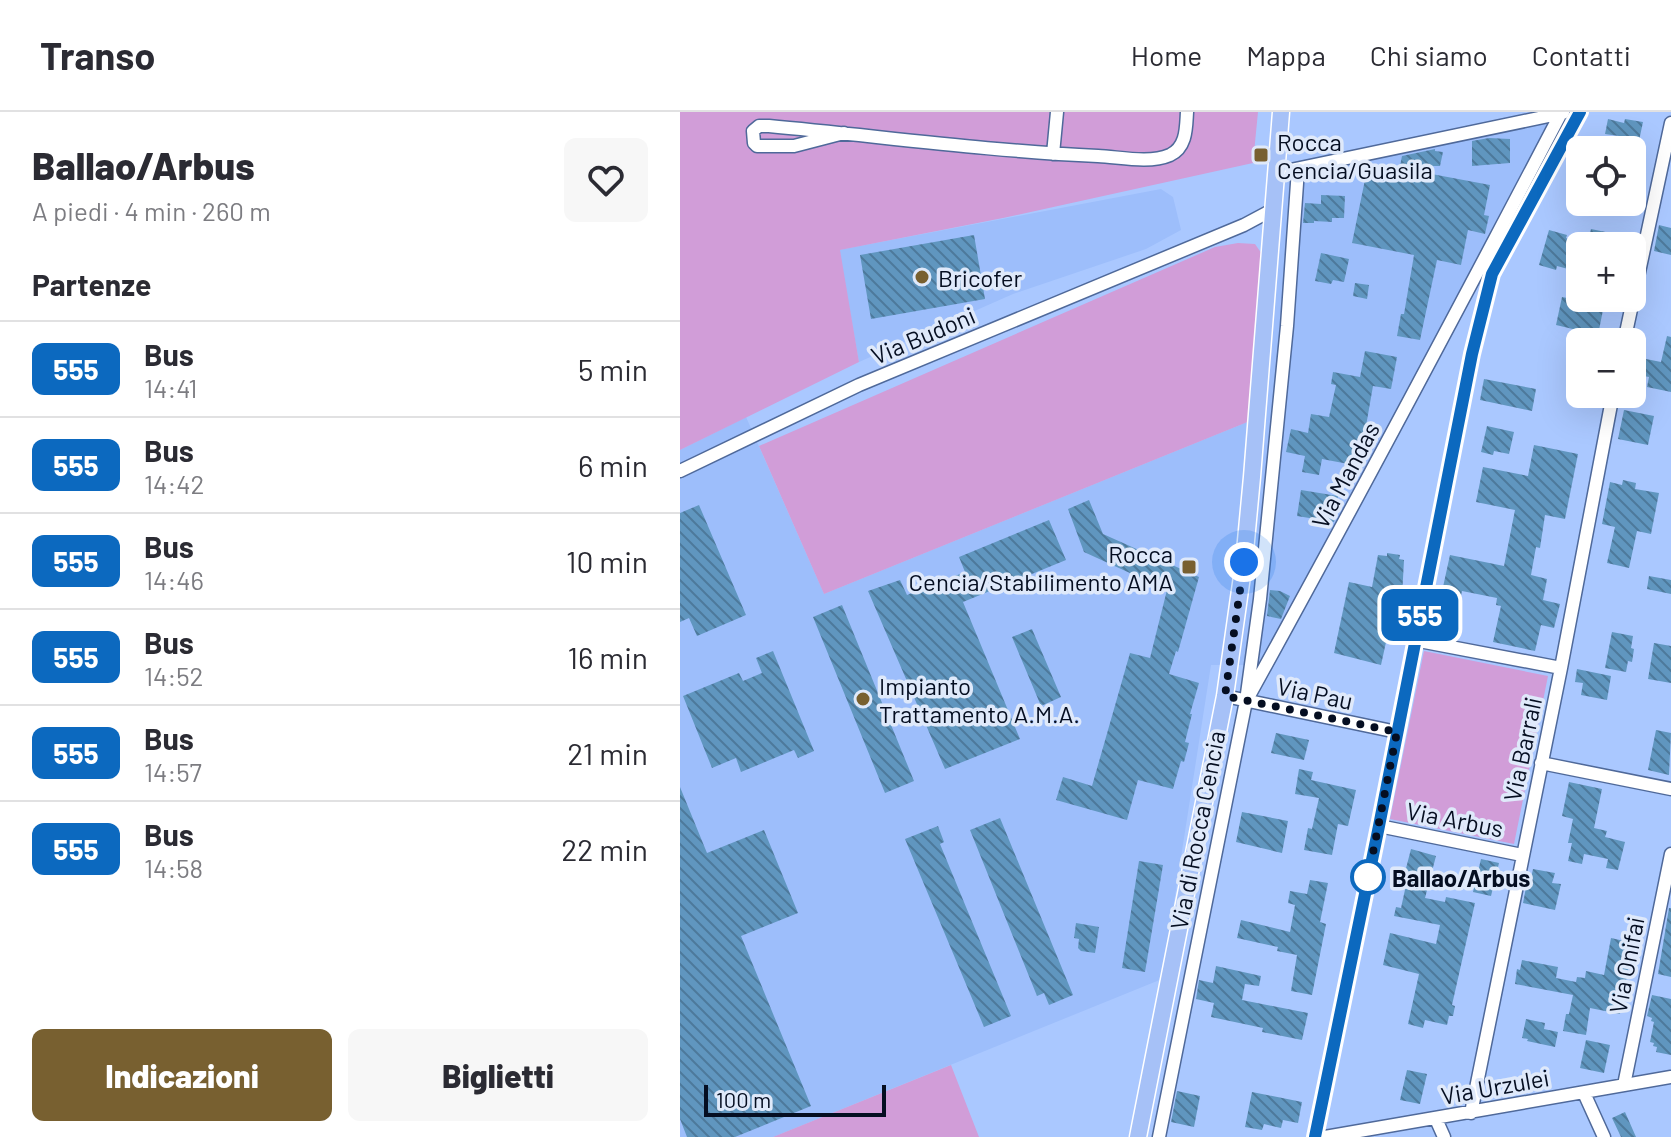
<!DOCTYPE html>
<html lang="it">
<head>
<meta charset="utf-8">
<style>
  :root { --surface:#fff; --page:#f7f7f7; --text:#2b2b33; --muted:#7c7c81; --line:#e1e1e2; --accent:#786030 }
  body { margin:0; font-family:Barlow,sans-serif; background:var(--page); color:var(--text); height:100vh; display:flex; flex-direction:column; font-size:30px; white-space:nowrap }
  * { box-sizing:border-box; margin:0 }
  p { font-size:26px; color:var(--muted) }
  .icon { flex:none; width:44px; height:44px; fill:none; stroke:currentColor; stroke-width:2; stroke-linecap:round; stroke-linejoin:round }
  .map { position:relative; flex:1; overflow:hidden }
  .panel { display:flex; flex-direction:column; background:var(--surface); width:680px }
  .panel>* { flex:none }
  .badge { padding:0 16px; border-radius:12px; font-size:28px; line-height:52px }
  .controls { position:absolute; left:886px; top:24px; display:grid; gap:16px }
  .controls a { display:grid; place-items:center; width:80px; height:80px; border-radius:12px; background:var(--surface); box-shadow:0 8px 32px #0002; font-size:40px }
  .scale { position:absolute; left:24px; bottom:20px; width:182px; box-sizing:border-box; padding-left:8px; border:4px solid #050e21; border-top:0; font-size:22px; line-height:28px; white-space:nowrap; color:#050e21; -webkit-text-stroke:6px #dfe9fa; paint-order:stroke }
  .you { position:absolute; width:40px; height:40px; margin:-20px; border:6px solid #fff; border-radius:50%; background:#1a73e8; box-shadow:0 0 0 12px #1a73e833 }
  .map>.badge { position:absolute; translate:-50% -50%; box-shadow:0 0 0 4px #fff }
  h2 { padding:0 32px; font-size:30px; line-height:72px }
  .round { display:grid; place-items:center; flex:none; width:84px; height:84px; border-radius:12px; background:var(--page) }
  .overview { display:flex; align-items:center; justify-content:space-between; height:136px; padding:0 32px }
  h1 { font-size:38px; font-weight:800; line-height:60px }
  .primary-button { display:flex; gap:16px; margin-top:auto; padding:16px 32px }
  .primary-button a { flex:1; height:92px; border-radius:12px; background:var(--accent); color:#fff; font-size:32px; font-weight:800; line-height:92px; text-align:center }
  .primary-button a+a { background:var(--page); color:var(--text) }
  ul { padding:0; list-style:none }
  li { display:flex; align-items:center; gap:24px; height:96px; padding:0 32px; border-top:2px solid var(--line) }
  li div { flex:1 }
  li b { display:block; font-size:30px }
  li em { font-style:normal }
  li .badge { min-width:88px; font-weight:700; text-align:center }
  header { display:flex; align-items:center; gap:48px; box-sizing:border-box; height:112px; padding:0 40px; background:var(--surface); border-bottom:2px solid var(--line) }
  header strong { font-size:38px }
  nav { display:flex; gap:44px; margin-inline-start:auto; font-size:28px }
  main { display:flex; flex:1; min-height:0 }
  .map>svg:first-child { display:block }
</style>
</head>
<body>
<header>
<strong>Transo</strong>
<nav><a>Home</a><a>Mappa</a><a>Chi siamo</a><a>Contatti</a></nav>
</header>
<main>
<section class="panel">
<div class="overview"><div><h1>Ballao/Arbus</h1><p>A piedi · 4 min · 260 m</p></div><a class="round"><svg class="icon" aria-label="heart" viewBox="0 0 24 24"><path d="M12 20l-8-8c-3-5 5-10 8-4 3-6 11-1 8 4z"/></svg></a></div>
<h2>Partenze</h2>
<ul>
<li><span class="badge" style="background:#0c69bf;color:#fff">555</span><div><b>Bus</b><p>14:41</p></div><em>5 min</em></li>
<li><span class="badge" style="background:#0c69bf;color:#fff">555</span><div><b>Bus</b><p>14:42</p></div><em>6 min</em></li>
<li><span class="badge" style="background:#0c69bf;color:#fff">555</span><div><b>Bus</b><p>14:46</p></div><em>10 min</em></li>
<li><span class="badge" style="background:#0c69bf;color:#fff">555</span><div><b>Bus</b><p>14:52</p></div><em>16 min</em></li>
<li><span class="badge" style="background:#0c69bf;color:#fff">555</span><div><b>Bus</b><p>14:57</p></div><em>21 min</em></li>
<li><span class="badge" style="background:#0c69bf;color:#fff">555</span><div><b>Bus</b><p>14:58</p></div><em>22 min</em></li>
</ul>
<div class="primary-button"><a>Indicazioni</a><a>Biglietti</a></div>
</section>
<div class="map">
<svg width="991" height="1025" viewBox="0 0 991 1025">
  <defs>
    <pattern id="building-back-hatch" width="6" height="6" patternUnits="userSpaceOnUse" patternTransform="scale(2)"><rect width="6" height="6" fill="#6096bf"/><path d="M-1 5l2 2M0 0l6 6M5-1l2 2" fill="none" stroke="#4d799b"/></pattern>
  </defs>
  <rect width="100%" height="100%" fill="#aac8ff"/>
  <path fill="#9dbefb" d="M872,6L581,553H531L482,867L93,1025H0V338L66,305L144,482L570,309L588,69Z
    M481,77L493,85L501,118L466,137L333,182L179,250L159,138Z"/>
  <path fill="#d19dd8" d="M0,0H578L573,51L323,106L160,138L179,250L0,338Z
    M558,131L575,132L582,142L570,309L144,482L79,334L535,135Z
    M744,539L868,564L834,732L710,707Z
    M271,953L299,1025H93Z"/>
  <path fill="url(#building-back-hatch)" d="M928,7L944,11L945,7L963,10L957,38H936L939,24L925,22Z
    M809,26L830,27V51L792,54V29Z
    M755,37V39L763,40L760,54H741V60L810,73L804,103L809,104L805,122L788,118L781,153L757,148L740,228L717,224L721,202H724L734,143L672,131L687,58L711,63L713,54H720L722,44Z
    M641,83L665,84L664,106H652V110L634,109V111H623L625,91L641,92Z
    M979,113L991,116V143L974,139Z
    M911,117L940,123L938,134H907Z
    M869,118L887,123L886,126L896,130L888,157L877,154L876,158L859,153Z
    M294,123L305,187L191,207L180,143Z
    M641,141L669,147L664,170L653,168L651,172L635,169Z
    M675,171L689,173L687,187L673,184Z
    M882,185L924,193L918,223L876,213Z
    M987,224L991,225V280L967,275L969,265L958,263L961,246L981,250Z
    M685,239L717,245L711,277L693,274L679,354L642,347L639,363L622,360L625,344L606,340L611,317L628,321L631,302L649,305L656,273L651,272L653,260L680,265Z
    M804,267L856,277L852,299L800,288Z
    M944,298L974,304L968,333L938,327Z
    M807,314L834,320L829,342L814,339L813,343L801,340Z
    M854,333L898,342L885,407L865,403L860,436L856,435L851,463L867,467L863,488L880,492L874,516L861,513L855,539L813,530L821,494L816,493L817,486L782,479L774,516L759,513L767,476L763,475L770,443L824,454L835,398L796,390L803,355L848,364Z
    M943,368L956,371L955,377L979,381L971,422L957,419L949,456L927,451L935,415L922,412L930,370L942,373Z
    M621,378L658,384L654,410L617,404Z
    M409,388L423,422L519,465L498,540L496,539L489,562L519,571L510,602H512L505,630L509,631L504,650L501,649L493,677L458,668L447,708L376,688L383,665L412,674L450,541L470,546L487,478L404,440L388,397Z
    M19,393L66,503L17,524L9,506L0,510V401Z
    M369,408L386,448L283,490L340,627L265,657L188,479L220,468L227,483L285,460L279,445Z
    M707,441L720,443L719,447L724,448L722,485L716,513L710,512L701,553L654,541L669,470L692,475L698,443L707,444Z
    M969,464L991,468V482L967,477Z
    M590,478L600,479L610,484L601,507L587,504Z
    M162,493L234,669L205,681L133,505Z
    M352,517L381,585L361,594L332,525Z
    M932,520L953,524L951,536L954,537L952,550L948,549L946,560L925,556Z
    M974,531L991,534V571L968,567Z
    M93,539L134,639L118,646L114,638L61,660L56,646L32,656L3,584L59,561L63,569L82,561L76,546Z
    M897,557L931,564L927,588L901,583L903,571L895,570Z
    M976,618L991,621L989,663L968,658Z
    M596,621L629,628L624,648L591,641Z
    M619,657L633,660L631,668L676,678L668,714L658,712L652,743L624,738L628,716L632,717L639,686L615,682Z
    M889,670L922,677L914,716L927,719L925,725L945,730L938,758L926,756L928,747L904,742L902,752L888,749L892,731H888L893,707L882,704Z
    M0,675L27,741L84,718L118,801L61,824L131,994L55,1025H7L0,1007Z
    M562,700L608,709L602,741L556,730Z
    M320,706L393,883L369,893L364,881L357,884L290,718Z
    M258,714L264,730L260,732L331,904L304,915L225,727Z
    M731,737L756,744L745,786L765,790L766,785L795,791L772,893L775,894L773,904H769L767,913L745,908L743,916L728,912L739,862L703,853L710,821L756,832L760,813L714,804L716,795L721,796L728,764H724Z
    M801,747L819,751L811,784L793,780Z
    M459,749L483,753L465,860L442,856Z
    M853,757L875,761L872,771L881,772L875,798L843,791L848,765L851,766Z
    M630,768L648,771L640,810L646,812L632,883L611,879L617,843L597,839L598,835L557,826L561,808L610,820L615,793L608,791L610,779L627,782Z
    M989,796H991V865L978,862Z
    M396,811L419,815L415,841L401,839L398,836L399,827L394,826Z
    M931,826L953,831L940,902L910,896L906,923L883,919L886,902H889L893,883L835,872L837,857L840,858L842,848L878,855L876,866L896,870L897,865L905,866L906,859L924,863Z
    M536,854L581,864L579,874L565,872L562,888L628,901L622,928L582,920L583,916L531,905L534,891L516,887L519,868L533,871Z
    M972,883L991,887V943L976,940L977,935L973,934L974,931L970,930L974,910L971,909L972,906L967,904Z
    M846,907L865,911L864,917L878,920L875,935L847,929L848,927L842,926Z
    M906,928L930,933L924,961L900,956Z
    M727,958L747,962L740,992L720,988Z
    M497,979L520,984L514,1015L491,1010Z
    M572,980L622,990L618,1011L603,1008L601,1016L584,1012L582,1018L565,1015Z
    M945,1000L956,1025H941L932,1006Z"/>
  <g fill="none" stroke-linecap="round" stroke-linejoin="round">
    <g stroke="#4f699a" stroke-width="15">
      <path id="minor" d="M164,21L114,34H77L74,31L73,19L79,14H89C198,24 308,39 418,44C440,45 469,52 490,43C507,35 506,15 507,0
        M373,42L377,0
        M596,61L883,1
        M944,230L991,11
        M0,359L179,273L564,113L594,97
        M734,528L881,556
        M570,582C676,390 779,196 881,1
        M545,584L717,620
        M861,651L991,677
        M699,714L842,743
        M944,973L991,742
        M904,981L924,1025
        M791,1001L881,556L933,282
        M756,1007L764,1025
        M479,1025L566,589L580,487L607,214L618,57
        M635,1025L699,714L792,242L812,162L900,0
        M645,1025L991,965"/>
    </g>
    <g stroke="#fff" stroke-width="19">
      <path id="major" d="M458,1025L545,584L564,450L572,365L601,0"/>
    </g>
    <use href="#minor" stroke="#fff" stroke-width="12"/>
    <use href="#major" stroke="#a6c1f7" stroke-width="16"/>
  </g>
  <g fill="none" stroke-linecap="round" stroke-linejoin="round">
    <g stroke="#fff" stroke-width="18">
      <path id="line" d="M635,1025L699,714L792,242L812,162L900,0"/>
    </g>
    <use href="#line" stroke="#0c69bf" stroke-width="12"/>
    <path stroke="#050e21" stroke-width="8" stroke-dasharray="0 14.4" d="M564,450L545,584L717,620L686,776L688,765"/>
  </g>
  <g fill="#786030" stroke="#dfe9fa" stroke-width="3">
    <rect x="573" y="35" width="16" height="16" rx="4"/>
    <circle cx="242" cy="165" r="8"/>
    <rect x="501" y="447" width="16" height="16" rx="4"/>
    <circle cx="183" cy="587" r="8"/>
  </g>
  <circle fill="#fff" stroke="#0c69bf" stroke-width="4" cx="688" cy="765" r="16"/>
  <g text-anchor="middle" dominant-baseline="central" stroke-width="7" stroke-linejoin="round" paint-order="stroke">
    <g font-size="24" fill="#050e21" stroke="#dfe9fa" text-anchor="start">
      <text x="597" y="29">Rocca<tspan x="597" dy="28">Cencia/Guasila</tspan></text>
      <text x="258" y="165">Bricofer</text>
      <text x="493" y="441" text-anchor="end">Rocca<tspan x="493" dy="28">Cencia/Stabilimento AMA</tspan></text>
      <text x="199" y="573">Impianto<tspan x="199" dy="28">Trattamento A.M.A.</tspan></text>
    </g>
    <g font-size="24" fill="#050e21" stroke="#dfe9fa">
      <text transform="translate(243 223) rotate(-23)">Via Budoni</text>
      <text transform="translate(665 363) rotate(-62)">Via Mandas</text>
      <text transform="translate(635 581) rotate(12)">Via Pau</text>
      <text transform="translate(842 637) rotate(-78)">Via Barrali</text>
      <text transform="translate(775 707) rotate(11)">Via Arbus</text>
      <text transform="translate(517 718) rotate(-79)">Via di Rocca Cencia</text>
      <text transform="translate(946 853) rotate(-79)">Via Onifai</text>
      <text transform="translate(815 974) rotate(-10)">Via Urzulei</text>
    </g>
    <g font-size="24" font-weight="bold" fill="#050e21" stroke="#dfe9fa" text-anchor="start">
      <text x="712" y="765">Ballao/Arbus</text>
    </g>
  </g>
</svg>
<div class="controls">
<a><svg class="icon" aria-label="locate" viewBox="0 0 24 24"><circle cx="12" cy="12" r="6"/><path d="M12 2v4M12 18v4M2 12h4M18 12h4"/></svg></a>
<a>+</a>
<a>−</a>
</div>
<div class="scale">100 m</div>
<div class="you" style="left:564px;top:450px"></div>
<b class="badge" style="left:740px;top:503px;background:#0c69bf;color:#fff">555</b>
</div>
</main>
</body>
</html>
